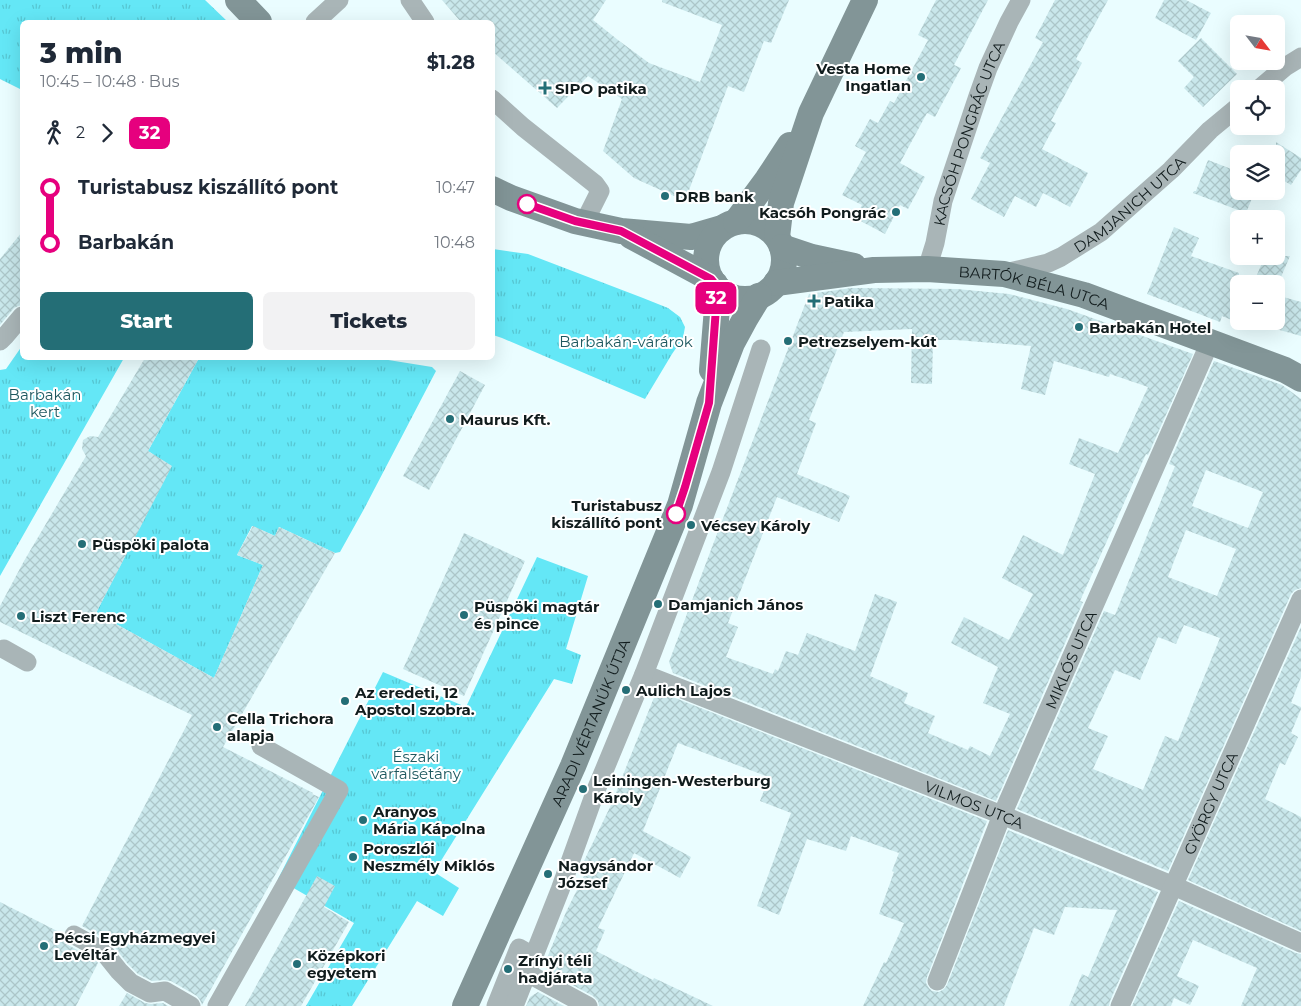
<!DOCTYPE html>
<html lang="en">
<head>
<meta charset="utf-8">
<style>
  :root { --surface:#fff; --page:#f2f2f3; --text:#1f2937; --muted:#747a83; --accent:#246e76 }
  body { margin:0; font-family:Montserrat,sans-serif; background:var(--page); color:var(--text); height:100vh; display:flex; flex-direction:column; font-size:19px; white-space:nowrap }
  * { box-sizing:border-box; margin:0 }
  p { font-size:16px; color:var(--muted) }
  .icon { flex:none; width:28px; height:28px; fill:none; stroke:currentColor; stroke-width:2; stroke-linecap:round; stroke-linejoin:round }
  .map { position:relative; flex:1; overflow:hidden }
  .drawer { position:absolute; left:20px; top:20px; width:475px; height:340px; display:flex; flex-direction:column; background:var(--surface); border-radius:8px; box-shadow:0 5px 20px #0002 }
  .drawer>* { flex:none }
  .badge { padding:0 10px; border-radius:8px; font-size:18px; line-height:32px }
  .needle { width:32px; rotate:121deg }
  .tools { position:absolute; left:1230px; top:15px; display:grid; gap:10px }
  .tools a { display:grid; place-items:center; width:55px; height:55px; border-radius:8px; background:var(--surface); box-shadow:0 5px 20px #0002; font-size:25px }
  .map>.badge { position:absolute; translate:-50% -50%; box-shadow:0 0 0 2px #fff }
  .legs { display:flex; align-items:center; gap:8px; height:55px; padding:0 20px; font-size:16px }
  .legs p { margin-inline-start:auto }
  .summary { display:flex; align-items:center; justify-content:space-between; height:85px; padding:0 20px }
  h1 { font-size:28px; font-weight:800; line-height:38px }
  .button { display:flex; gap:10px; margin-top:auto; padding:10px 20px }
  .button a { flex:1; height:58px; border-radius:8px; background:var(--accent); color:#fff; font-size:20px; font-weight:800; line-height:58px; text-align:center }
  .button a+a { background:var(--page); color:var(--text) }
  ul { padding:0 20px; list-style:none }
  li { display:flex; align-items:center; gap:18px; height:55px; font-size:19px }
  li i { display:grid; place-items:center; width:8px; height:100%; margin:0 6px; background:currentColor }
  li i::after { content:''; width:12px; height:12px; margin:-6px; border:4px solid; border-radius:50%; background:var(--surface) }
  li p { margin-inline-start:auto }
  li:first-child i { background:linear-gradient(#0000 50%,currentColor 0) }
  li:last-child i { background:linear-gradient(currentColor 50%,#0000 0) }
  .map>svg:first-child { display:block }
</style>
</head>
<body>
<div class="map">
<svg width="1301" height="1006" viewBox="0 0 1301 1006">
  <defs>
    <pattern id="park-tufts" width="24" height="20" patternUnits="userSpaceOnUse" patternTransform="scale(1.25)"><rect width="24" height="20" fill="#64e7f6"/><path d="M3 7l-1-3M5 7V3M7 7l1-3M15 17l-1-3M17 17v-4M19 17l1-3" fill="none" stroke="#56c6d2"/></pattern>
    <pattern id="building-cross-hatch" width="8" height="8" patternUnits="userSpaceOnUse" patternTransform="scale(1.25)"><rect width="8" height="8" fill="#c9e7eb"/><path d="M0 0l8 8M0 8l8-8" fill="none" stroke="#acc6c9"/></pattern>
  </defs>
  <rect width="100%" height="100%" fill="#eafdff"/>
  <path fill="url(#park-tufts)" d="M0,0H205L228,22H22V90L0,79Z
    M493,249L528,254L643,298L668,308L680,317L685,327L683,338L672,354L645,399L502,338L493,335Z
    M22,346V358H124L0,576V370L6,369Z
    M199,358H376L432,367L436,371L364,509L340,552L335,553L279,527L275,536L252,526L237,555L263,565L214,678L96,613L171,466L148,451Z
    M537,557L588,576L566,649L581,655L572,684L554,679L434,872L459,888L443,916L417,901L352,1006H306L354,923L278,879L383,672L466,707Z"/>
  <path fill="url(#building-cross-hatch)" fill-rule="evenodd" d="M442,0H606L593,20L618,40L649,63L700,82L722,25L662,2V0H789L771,43L764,41L744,92L728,86L685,201L634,178L603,151L622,99L588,76L557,108L492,51V22H461Z
    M936,0H988L954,65L961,68L935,117L927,113L900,163L925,177L908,209L900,205L885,234L855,218L862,205L842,195L866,152L855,146L870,119L878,123L890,101L894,103L928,40L918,35Z
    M1055,0H1108L1076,59L1082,63L1051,121L1056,123L1042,149L1088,173L1070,207L1043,193L1036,207L1015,196L1004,217L971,199L990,163L980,158L1043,42L1035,38Z
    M1164,0H1186L1211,13L1196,40L1155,18Z
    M1201,38L1237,74L1203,107L1184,88L1194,77L1178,61Z
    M1276,142L1301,158V170L1291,185L1276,176Z
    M1208,160L1239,172V191H1255L1246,213L1193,193L1194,191H1196Z
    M1174,227L1199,238L1191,256L1239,273V323L1222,316L1220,322L1147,294Z
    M22,232V305L18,306L14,308L0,325V259Z
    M1265,256H1290L1278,284H1253Z
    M851,288L957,289L1009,294L1067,309L1193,354L1148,455L1146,454L1080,601L1083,602L996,801L673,673L669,662L709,555L809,294ZM912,329L911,383L932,384L933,340H956L1031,346L1021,389L1045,395L1054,361L1109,377L1110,374L1148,387L1118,453L1079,438L1069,464L1095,474L1063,555L1023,535L1002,578L1033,594L1009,640L964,617L951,643L998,667L983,703L1010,714L990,756L970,746L968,750L928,733L935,716L904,703L908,693L870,676L897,602L875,594L855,651L807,633L798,655L786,651L778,671L775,669L773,674L726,657L738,627L728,623L777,497L839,522L850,496L797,474L816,423L809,420L844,332Z
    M1276,295L1301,302V336L1276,329Z
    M145,358H199L148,451L172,466L96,613L214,678L263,565L237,555L253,526L275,536L279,527L335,553L223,747L313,793L312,794L319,797L202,1005L200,1000L197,996L171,981L164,980L152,981L138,974L127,963L113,945L110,939L109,941L82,926L192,715L0,622V606L24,561L86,456L82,449L83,440L90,436L98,437Z
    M1214,361L1282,385L1301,399V588L1295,590L1291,594L1168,871L1017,809L1104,611L1115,615L1175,466L1169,464ZM1206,470L1263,492L1248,528L1192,506ZM1186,530L1236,549L1217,596L1168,577ZM1184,625L1220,638L1178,741L1165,736L1143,790L1093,769L1108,736L1088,728L1115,670L1140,680L1158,637L1176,644Z
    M460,371L485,385L429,490L403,476Z
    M464,533L525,561L464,696L403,669Z
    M1301,627V677L1291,703L1301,707V709L1291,733L1298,737L1285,765L1280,763L1265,799L1301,817V931L1188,880Z
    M660,692L987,821L927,977L926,983L929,988L932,991L939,992L944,989L947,985L1008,830L1158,892L1110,1001L1109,1006H1069L1082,974L1088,977L1117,910L1065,907L1054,935L1034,928L1004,1006H863L884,962L886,963L904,923L879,914L894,872L892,871L899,853L851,836L846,851L807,839L779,915L757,906L791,813L760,801L769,777L678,743L643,831L691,857L680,878L634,853L598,928L605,930L596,951L653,980L654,978L713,1006H599L598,1001L593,996L554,975L547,958L566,912L590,864L584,861L611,805L655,695Z
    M317,876L335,886L324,907L349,922L301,1006H245Z
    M1179,901L1296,953L1301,954V1006H1241L1257,968L1193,940L1177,976L1199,986L1190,1005L1174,998L1171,1006H1132Z
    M0,902L63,934L64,940L68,945L96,960L98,963L76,1006H0Z
    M538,992L564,1006H526L530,997Z
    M127,993L145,1003L151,1004L163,1003L168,1006H119Z"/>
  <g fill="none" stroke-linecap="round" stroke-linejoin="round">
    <g stroke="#a9b5b7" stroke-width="19">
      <path d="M410,0L425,22"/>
      <path d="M315,22L339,0"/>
      <path d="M1259,89L1285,67L1301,57"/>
      <path d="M492,99L523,127L595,184L600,191L584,223"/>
      <path id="s1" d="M927,269L935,243L943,201L978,96L988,68L1009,22L1021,0"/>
      <path id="s2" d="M1005,273L1048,263L1061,257L1101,232L1171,170L1210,130L1239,106"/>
      <path d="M0,341L6,335L22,316"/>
      <path d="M4,649L27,662"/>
      <path id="s3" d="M644,674L1002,815L1174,886L1301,943"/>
      <path d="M74,935L103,951L119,971L131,983L150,993L165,991L191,1006"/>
      <path d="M527,973L588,1006"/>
      <path id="s4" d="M937,981L1002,815L1210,342"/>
      <path d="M217,1006L339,790L261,746"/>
      <path d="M496,1006L519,948L533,956"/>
      <path d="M514,1006L560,890L596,790L644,674L721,472L761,349"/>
      <path id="s5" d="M1120,1006L1301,599"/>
    </g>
    <g stroke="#829597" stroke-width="26">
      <path d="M238,0L259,22"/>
      <path d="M492,189L511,198L575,221L621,231L691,237L722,228"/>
      <circle cx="745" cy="260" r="39"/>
      <path d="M736,222L767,180L790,145"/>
      <path d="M631,236L711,279"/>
      <path d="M777,237L781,203L811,113L865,0"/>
      <path d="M782,247L812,257L854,266"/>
      <path id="s6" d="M776,283L874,270L927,269L1004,274L1084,295L1285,370L1301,379"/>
      <path d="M712,370L717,308L715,284"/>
      <path id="s7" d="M465,1006L573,766L680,505L709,403L732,343L745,319L759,296"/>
    </g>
  </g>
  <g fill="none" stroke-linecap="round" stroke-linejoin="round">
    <g stroke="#fff" stroke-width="11">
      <path id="line-1" d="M527,204L575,221L621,231L711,279L715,284L716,308L709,403L685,487L676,514"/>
    </g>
    <use href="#line-1" stroke="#e6007e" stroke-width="8"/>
  </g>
  <g fill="#246e76" stroke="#fff" stroke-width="2">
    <circle cx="921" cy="77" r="5"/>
    <path d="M542.5 80.5h5v5h5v5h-5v5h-5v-5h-5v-5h5z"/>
    <circle cx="665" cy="196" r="5"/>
    <circle cx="896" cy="212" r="5"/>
    <path d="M811.5 293.5h5v5h5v5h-5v5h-5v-5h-5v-5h5z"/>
    <circle cx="1079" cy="327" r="5"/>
    <circle cx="788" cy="341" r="5"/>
    <circle cx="450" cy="419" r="5"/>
    <circle cx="691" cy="525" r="5"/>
    <circle cx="82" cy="544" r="5"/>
    <circle cx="658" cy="604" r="5"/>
    <circle cx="464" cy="615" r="5"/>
    <circle cx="21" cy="616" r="5"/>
    <circle cx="626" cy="690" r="5"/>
    <circle cx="345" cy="701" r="5"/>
    <circle cx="217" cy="727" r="5"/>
    <circle cx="583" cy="789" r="5"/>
    <circle cx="363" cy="820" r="5"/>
    <circle cx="353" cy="857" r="5"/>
    <circle cx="548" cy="874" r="5"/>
    <circle cx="44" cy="946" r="5"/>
    <circle cx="297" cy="964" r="5"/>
    <circle cx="508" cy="969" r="5"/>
  </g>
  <g fill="#fff" stroke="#e6007e" stroke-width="2.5">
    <circle cx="527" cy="204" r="9"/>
    <circle cx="676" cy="514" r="9"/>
  </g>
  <g text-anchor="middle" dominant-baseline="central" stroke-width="4" stroke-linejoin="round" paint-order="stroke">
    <g font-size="15" font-weight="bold" fill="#111c1d" stroke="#fff" text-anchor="start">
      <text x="911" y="68" text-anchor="end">Vesta Home<tspan x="911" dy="17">Ingatlan</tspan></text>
      <text x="555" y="88">SIPO patika</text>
      <text x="675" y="196">DRB bank</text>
      <text x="886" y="212" text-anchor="end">Kacsóh Pongrác</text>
      <text x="824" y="301">Patika</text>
      <text x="1089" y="327">Barbakán Hotel</text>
      <text x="798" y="341">Petrezselyem-kút</text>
      <text x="460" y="419">Maurus Kft.</text>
      <text x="701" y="525">Vécsey Károly</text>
      <text x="92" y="544">Püspöki palota</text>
      <text x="668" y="604">Damjanich János</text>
      <text x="474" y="606">Püspöki magtár<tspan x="474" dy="17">és pince</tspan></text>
      <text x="31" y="616">Liszt Ferenc</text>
      <text x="636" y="690">Aulich Lajos</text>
      <text x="355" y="692">Az eredeti, 12<tspan x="355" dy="17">Apostol szobra.</tspan></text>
      <text x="227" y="718">Cella Trichora<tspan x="227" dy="17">alapja</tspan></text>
      <text x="593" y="780">Leiningen-Westerburg<tspan x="593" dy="17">Károly</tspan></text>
      <text x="373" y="811">Aranyos<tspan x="373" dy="17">Mária Kápolna</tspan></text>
      <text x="363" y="848">Poroszlói<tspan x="363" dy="17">Neszmély Miklós</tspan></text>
      <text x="558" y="865">Nagysándor<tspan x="558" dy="17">József</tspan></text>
      <text x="54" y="937">Pécsi Egyházmegyei<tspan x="54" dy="17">Levéltár</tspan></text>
      <text x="307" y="955">Középkori<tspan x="307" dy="17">egyetem</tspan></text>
      <text x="518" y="960">Zrínyi téli<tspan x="518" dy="17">hadjárata</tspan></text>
    </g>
    <g font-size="15" fill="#111c1d" stroke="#fff">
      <text stroke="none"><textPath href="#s1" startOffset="142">KACSÓH PONGRÁC UTCA</textPath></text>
      <text stroke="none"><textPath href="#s2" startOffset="145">DAMJANICH UTCA</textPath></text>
      <text stroke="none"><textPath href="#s6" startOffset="261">BARTÓK BÉLA UTCA</textPath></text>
      <text stroke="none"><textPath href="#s4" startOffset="348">MIKLÓS UTCA</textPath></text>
      <text stroke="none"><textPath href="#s7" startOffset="310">ARADI VÉRTANÚK ÚTJA</textPath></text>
      <text stroke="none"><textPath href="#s5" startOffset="222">GYÖRGY UTCA</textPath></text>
      <text stroke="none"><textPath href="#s3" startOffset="355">VILMOS UTCA</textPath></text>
    </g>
    <g font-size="15" fill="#1e585f" stroke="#fff">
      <text x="626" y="341">Barbakán-várárok</text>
      <text x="45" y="394">Barbakán<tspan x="45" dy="17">kert</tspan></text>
      <text x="416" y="756">Északi<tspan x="416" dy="17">várfalsétány</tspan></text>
    </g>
    <g font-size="15" font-weight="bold" fill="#111c1d" stroke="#fff" text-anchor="end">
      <text x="662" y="505">Turistabusz<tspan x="662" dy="17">kiszállító pont</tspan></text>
    </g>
  </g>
</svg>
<div class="tools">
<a><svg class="needle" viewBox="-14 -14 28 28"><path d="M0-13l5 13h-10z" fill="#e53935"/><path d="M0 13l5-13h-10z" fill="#747a83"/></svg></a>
<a><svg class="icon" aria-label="locate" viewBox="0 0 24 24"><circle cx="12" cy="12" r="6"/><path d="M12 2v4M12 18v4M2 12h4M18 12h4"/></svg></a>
<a><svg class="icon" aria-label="layers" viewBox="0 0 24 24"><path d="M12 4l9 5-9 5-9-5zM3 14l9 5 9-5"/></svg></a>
<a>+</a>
<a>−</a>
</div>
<b class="badge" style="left:716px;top:298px;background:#e6007e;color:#fff">32</b>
<section class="drawer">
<div class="summary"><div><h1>3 min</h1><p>10:45 – 10:48 · Bus</p></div><b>$1.28</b></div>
<div class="legs"><svg class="icon" aria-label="walk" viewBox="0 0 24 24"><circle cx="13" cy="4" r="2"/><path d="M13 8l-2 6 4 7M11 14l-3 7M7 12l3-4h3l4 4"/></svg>2<svg class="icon" aria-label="forward" viewBox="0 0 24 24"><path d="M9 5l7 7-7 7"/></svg><b class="badge" style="background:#e6007e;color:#fff">32</b></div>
<ul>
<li><i style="color:#e6007e"></i><b>Turistabusz kiszállító pont</b><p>10:47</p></li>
<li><i style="color:#e6007e"></i><b>Barbakán</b><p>10:48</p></li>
</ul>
<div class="button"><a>Start</a><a>Tickets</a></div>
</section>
</div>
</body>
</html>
